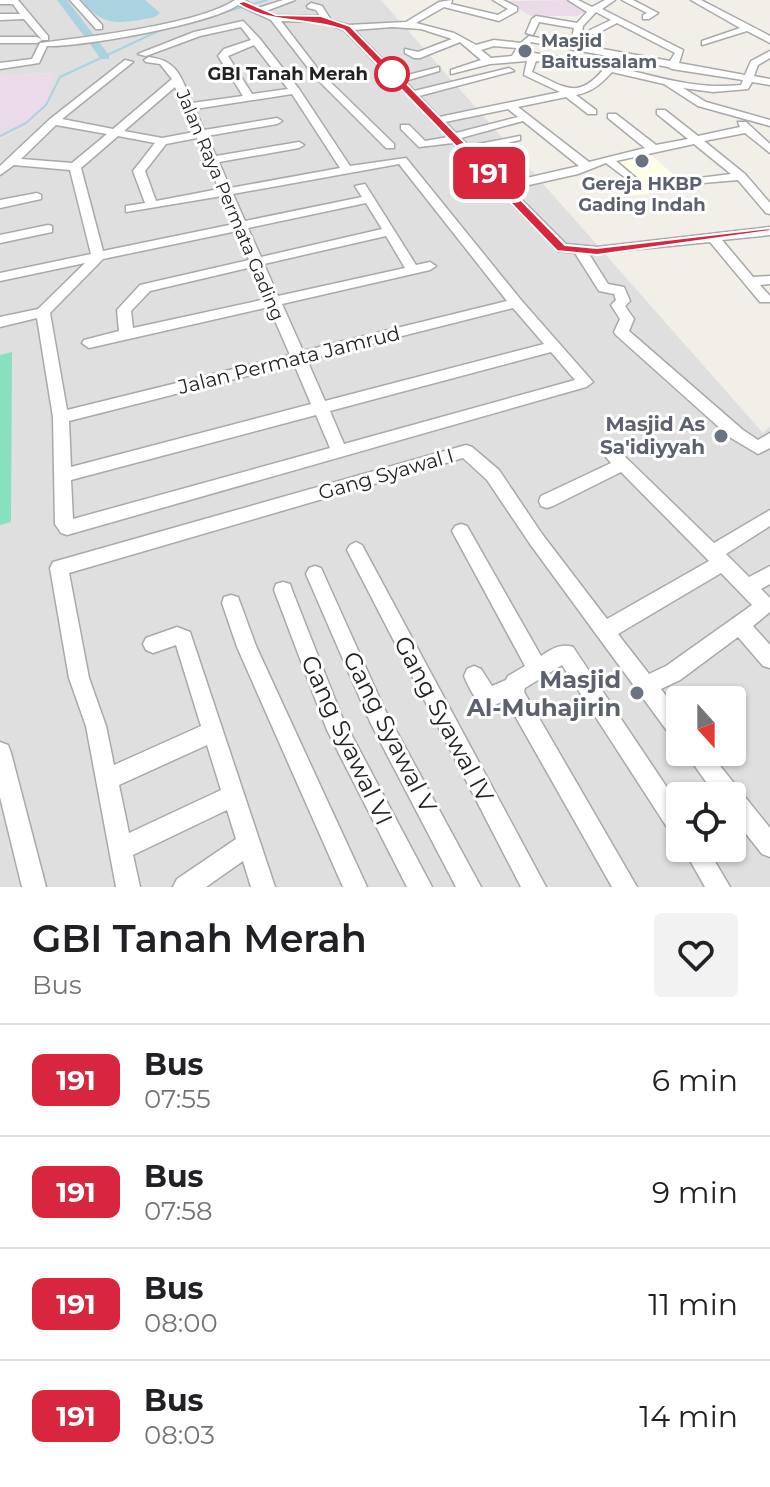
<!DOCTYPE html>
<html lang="en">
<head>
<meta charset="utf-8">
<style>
  :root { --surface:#fff; --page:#f2f2f2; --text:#202124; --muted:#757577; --line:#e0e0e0 }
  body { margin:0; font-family:Montserrat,sans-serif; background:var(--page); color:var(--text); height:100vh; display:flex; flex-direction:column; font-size:30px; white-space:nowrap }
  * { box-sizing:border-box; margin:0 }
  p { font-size:26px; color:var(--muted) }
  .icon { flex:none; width:44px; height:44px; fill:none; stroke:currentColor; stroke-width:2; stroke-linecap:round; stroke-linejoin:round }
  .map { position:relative; height:887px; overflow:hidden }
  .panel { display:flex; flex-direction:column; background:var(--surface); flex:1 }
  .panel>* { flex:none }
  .badge { padding:0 16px; border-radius:12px; font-size:28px; line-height:52px }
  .needle { width:52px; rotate:159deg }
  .tools { position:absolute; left:666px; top:686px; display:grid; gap:16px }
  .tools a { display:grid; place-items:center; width:80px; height:80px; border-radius:8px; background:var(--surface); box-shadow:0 2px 6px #0004; font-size:40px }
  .map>.badge { position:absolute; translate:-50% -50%; box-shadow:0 0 0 4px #fff }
  .round { display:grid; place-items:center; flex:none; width:84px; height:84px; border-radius:8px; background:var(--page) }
  .head { display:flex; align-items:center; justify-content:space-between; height:136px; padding:0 32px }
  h1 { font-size:38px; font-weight:600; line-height:60px }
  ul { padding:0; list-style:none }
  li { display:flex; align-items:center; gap:24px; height:112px; padding:0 32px; border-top:2px solid var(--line) }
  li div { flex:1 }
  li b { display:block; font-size:30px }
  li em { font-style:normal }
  li .badge { min-width:88px; font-weight:700; text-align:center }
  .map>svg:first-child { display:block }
</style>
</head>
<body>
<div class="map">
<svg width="770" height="887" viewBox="0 0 770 887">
  <rect width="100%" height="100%" fill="#f2efe9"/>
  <path fill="#e0dfdf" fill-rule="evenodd" d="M0,0H381L763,433L770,426V887H0V139L30,124L54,73L0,76ZM680,700H732V752H680ZM680,796H732V848H680Z"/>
  <path fill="#ebdbe8" d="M570,0L589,10L577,16H531L502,1Z
    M55,73L49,88L50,105L30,124L0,139V76Z"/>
  <path fill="#ffffe5" d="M650,154L676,177L659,180L666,191L631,196L626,184L608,163Z"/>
  <path fill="#88e0be" d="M12,352L11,522L0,525V355Z"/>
  <path fill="#aad3df" d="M82,0H145L160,13L155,17C123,23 103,29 82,0Z"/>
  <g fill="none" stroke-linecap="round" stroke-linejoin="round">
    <path stroke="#aad3df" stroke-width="2" d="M207,17L267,0
      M0,136L26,123L46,105L60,77L165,28"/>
    <path fill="#aad3df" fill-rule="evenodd" d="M57,0H67L109,55V59H101Z"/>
    <g stroke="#a9a9a9" stroke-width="3">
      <path id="minor" d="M0,0H18L48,36V40H42L24,19L0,20V14H20L13,4H0Z
        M70,0H79L102,25V29H96Z
        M235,0H244L258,8L283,0H295L266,11L275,15L320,16L316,10L308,8L307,6L311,3L322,6L331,20L348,25L406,22L439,2L452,0L451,4L498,15L508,9L493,0H503L517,7V11L499,21L444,7L416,23L454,33L476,45L494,40L521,43L529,36L571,44L574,28L539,22L533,35L526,33L532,19L536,16L577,23L587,12L568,0H578L592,7L605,0H615L602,9L683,50L679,63L745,75L751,61L770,51V58L758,65L754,76L770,79V85L752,82L748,89L713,92L683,88L706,102L770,120V126L698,106L664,84L612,72C601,84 592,92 576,95L596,110V114H588L566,97L518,107L589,162L645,148L608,118V114H616L656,145L688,139L657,114V110H665L698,136L740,127L738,122H746L770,144V153L745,133L704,141L745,174L770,203V214L766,213L738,180L679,185V181L683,180L731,174L694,144L616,161L637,179L631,182L606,163L578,174L511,189L566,244L597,247L770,227V235L722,240L753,277L770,276V284L760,285L770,296V302H760L710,242L589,254L608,284L624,287L630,301L625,306L634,319L629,331L743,430L758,440L770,433V448L758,454L731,438L616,335L614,332L620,319L611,305L616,300L614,294L599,291L575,253L558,251L453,143L419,147L401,129V125H409L425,141L448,137L344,30L320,22L281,21L321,73L394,144V148H386L315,77L271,20L238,5C210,24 83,47 47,46L39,63L0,69V63L32,59L40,43C85,37 198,25 235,0ZM596,12L611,20L590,30V34H596L617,23L675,53L670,61L580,45L583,26ZM392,27L421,29L452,39L418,52L405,49V53L414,58H420L460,42L481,60L451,70V74L490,64L527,61L524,75L560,92L439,117L419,96L514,71L509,68L414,91L405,81L439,71V67L400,77L354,30ZM531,42L668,67L672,69L743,80L741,85C698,90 657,77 616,67L621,61L616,58L607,65L534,53L521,56ZM494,46L517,48L512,56L491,58L481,50ZM536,61L603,70C576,101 564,86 532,72ZM508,109L518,117L456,133L445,122ZM523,121L579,166L505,183L474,151L520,140V136L468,146L461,138Z
        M622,0H633L658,13L649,19H643V15L647,13Z
        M691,0H701L770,36V43L747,31L702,45V41L740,28Z
        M243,21L260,39L299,89L350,166L406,158L521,300L593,382L586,387L67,535L61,533L55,524L53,417L37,318L0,327V317L38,309L85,263L0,281V273L91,254L70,170L14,165L0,175V166L50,119L125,60L133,62L62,119L113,129L172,79L160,64L146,62L144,60L149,57C179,61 181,78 192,103L243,96L218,56L224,49L251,40L241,27L200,36L146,56L138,54L194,32ZM254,45L288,89L252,94L228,56ZM175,87L194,132L162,138L124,131ZM292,94L340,168L230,188L219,162L299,148L304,145L299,142L216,156L207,136L277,124L282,121L277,118L204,130L195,109ZM56,125L107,134L72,163L21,159ZM118,136L155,143L133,171L145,203L126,206V212L222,196L234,224L103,251L81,168ZM197,138L219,189L156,201L145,171L166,144ZM399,164L507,301L303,351L282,304L430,270L436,266L430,262L416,265L365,184L355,186L362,197L245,221L233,194ZM366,203L382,229L261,257L248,228ZM237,231L249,260L140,285L117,310L119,331L84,340L82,343L89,348L269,307L290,355L67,410L50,313L103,259ZM386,236L405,268L278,296L264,264ZM252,267L266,299L133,328L131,311L150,291ZM513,308L544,344L325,401L307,360ZM551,352L575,380L344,444L330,411ZM294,364L311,404L71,467L69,421ZM316,415L330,448L73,519L71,480Z
        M0,37H37L42,40L37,43H0Z
        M37,193L41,195V199L0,208V200Z
        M48,225L52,226V232L0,243V235Z
        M466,445L472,447L499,470L542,534L607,619L709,561L621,472L553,506L547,508L541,506L539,501L541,496L611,463L602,452L604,448H616L714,543L770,510V526L726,554L749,577L770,566V584L761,589L770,598V612L753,626L770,645V668L763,666L738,637L680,680L661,689L680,715V742L673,739L530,544L487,480L463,458L69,573L89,678L106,726L114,765L201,726L176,645L153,653L146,650L143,644L146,638L177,627L190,632L275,887H251L243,861L206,887H173L177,879L236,839L227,810L133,855L140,887H116L86,726L69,678L50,568L53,562ZM721,573L752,605L666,666L649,674L618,634ZM207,745L221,790L129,833L119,785Z
        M461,524L467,526L541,656C551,649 561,643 573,647L680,807V838L672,835L562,665L525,688L524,692L637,887H612L506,700L488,708C476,703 469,688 464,676L467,669L474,666L481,669L492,686L506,680L508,676L525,666L452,531L455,526Z
        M356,542L362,545L546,887H521L347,550L350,545Z
        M315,566L321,568L385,710L481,887H456L371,724L306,574L309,568Z
        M283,582L290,584L292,590L342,717L432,887H407L327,730L274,590L276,584Z
        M231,595L238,597L256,646L367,887H343L237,647L222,603L224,597Z
        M0,742L8,745L11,753L46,887H22L0,797Z
        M685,752H709L770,828V857L762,854L732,816V796H716Z
        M683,848H707L730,887H705Z"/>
    </g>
    <use href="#minor" fill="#fff" fill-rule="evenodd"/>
  </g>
  <path fill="#d7263d" stroke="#fff" stroke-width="2" d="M244,1L276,15L321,16L350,26L565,245L597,248L770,228V231L597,255L557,251L344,30C308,17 270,25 237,3Z"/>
  <g fill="#6b7280" stroke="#fff" stroke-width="3">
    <circle cx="525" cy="51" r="8"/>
    <circle cx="642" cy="161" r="8"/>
    <circle cx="721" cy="436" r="8"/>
    <circle cx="637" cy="693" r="8"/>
  </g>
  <circle fill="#fff" stroke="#d7263d" stroke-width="4" cx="392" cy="74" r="16"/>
  <g text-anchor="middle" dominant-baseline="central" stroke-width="6" stroke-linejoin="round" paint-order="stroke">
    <g font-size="18" font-weight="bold" fill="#5b616d" stroke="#fff" text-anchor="start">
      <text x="541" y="41">Masjid<tspan x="541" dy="21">Baitussalam</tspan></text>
      <text x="642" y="184" text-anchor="middle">Gereja HKBP<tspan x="642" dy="21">Gading Indah</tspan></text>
    </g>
    <g font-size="18" font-weight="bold" fill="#222" stroke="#fff" text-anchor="end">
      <text x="368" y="74">GBI Tanah Merah</text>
    </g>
    <g font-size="18" fill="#222" stroke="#fff">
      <text transform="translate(230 205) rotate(67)">Jalan Raya Permata Gading</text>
    </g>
    <g font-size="20" fill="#222" stroke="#fff">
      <text transform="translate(289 360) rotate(-14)">Jalan Permata Jamrud</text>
      <text transform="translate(386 474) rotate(-16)">Gang Syawal I</text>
    </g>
    <g font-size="20" font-weight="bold" fill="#5b616d" stroke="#fff" text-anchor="end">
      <text x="705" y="424">Masjid As<tspan x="705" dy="23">Sa'idiyyah</tspan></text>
    </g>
    <g font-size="24" font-weight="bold" fill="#5b616d" stroke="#fff" text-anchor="end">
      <text x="621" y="679">Masjid<tspan x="621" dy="28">Al-Muhajirin</tspan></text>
    </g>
    <g font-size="24" fill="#222" stroke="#fff">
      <text transform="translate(444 719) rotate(62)">Gang Syawal IV</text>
      <text transform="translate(390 732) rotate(63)">Gang Syawal V</text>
      <text transform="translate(347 740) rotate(65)">Gang Syawal VI</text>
    </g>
  </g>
</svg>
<div class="tools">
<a><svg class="needle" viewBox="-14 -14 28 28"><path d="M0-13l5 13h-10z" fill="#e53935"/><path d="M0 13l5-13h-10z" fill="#757577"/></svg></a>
<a><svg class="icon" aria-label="locate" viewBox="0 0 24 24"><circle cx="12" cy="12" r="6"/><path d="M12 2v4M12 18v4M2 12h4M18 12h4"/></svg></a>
</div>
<b class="badge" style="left:489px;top:173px;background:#d7263d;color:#fff">191</b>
</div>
<section class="panel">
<div class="head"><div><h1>GBI Tanah Merah</h1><p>Bus</p></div><a class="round"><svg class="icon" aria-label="heart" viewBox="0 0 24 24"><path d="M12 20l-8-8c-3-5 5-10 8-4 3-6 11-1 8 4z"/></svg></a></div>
<ul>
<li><span class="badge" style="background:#d7263d;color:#fff">191</span><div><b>Bus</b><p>07:55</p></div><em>6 min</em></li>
<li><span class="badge" style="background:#d7263d;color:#fff">191</span><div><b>Bus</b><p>07:58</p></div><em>9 min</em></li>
<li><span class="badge" style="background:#d7263d;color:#fff">191</span><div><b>Bus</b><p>08:00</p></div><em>11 min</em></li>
<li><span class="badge" style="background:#d7263d;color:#fff">191</span><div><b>Bus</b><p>08:03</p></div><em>14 min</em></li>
</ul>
</section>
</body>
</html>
